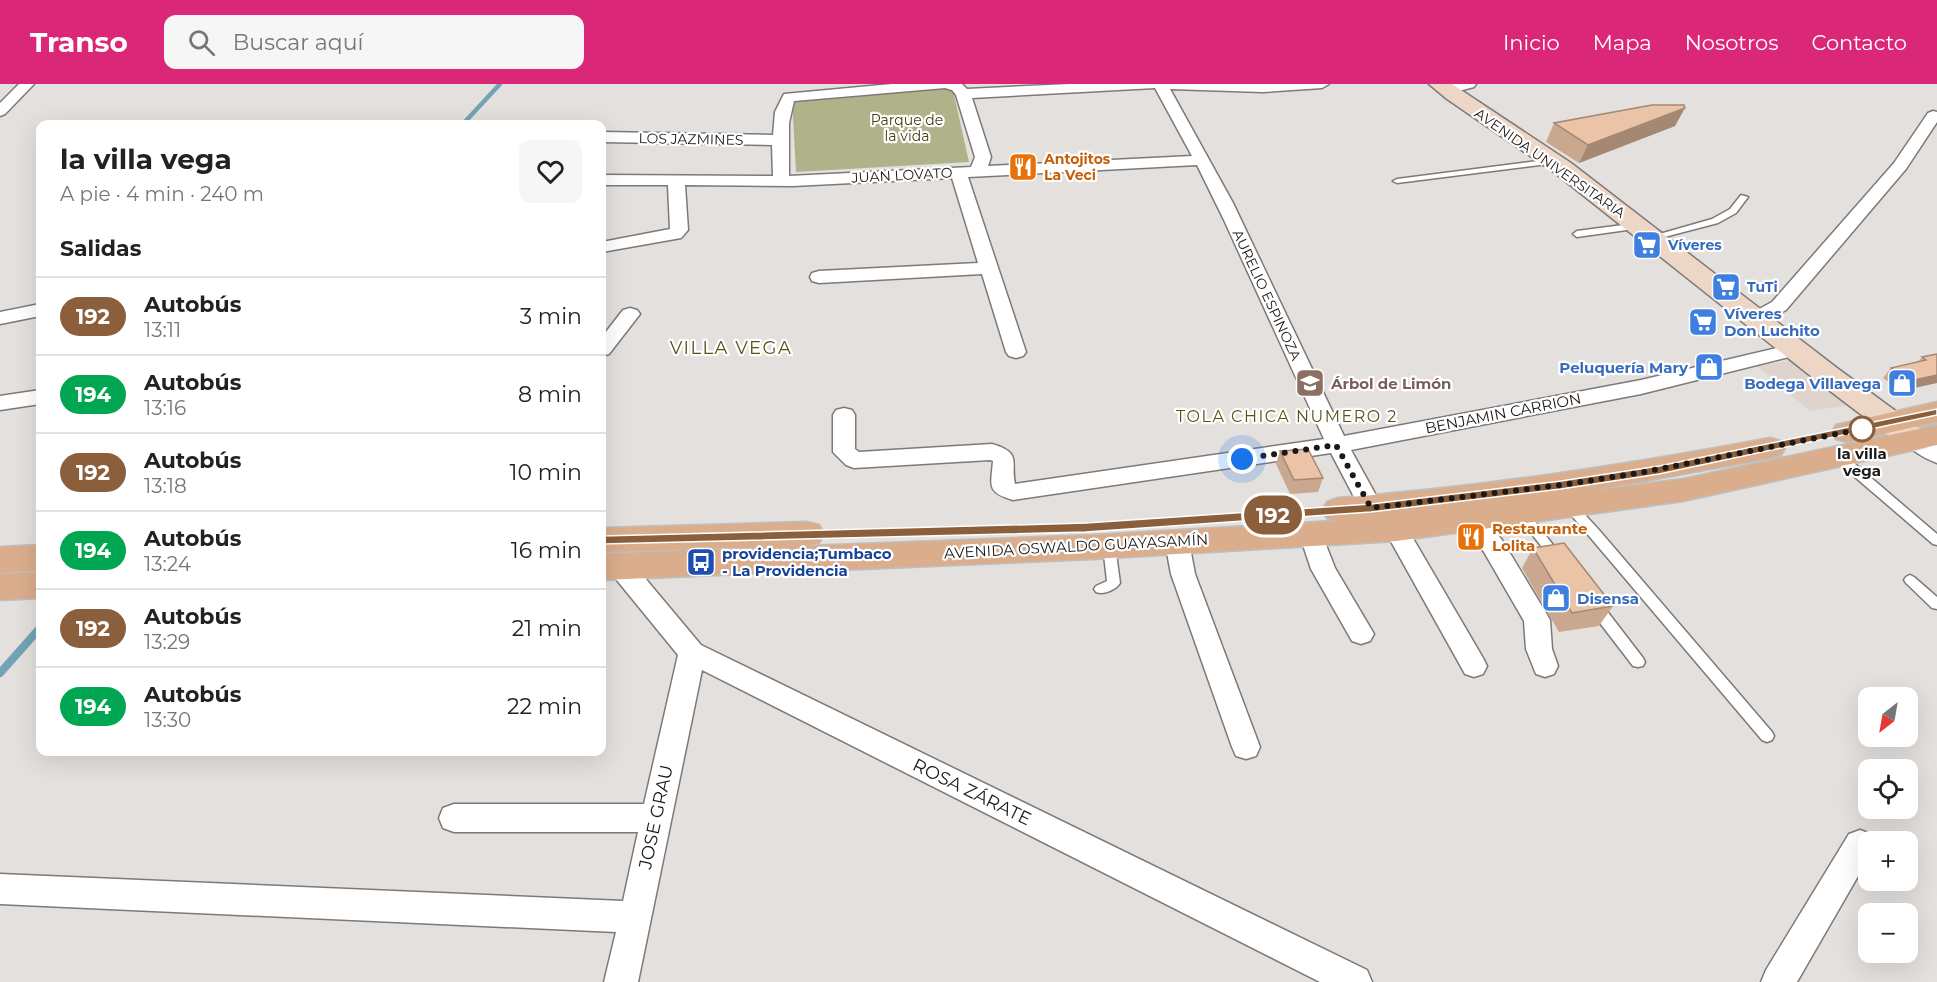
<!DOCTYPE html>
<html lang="es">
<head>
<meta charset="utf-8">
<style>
  :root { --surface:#fff; --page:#f6f6f6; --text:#222; --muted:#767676; --line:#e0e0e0; --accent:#db2777 }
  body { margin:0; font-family:Montserrat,sans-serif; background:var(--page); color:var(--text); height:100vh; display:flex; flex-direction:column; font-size:22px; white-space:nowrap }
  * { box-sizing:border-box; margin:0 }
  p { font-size:20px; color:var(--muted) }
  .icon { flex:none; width:33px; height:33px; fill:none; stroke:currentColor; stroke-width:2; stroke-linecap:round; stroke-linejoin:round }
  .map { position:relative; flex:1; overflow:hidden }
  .drawer { position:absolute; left:36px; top:36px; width:570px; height:636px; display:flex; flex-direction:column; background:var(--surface); border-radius:12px; box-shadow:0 6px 24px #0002 }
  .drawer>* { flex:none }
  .badge { padding:0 12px; border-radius:20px; font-size:21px; line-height:39px }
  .needle { width:39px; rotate:211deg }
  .fabs { position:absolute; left:1858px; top:603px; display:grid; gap:12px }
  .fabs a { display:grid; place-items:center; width:60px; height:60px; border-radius:12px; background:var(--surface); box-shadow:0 6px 24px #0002; font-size:30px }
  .you { position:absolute; width:30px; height:30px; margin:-15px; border:4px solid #fff; border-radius:50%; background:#1a73e8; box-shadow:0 0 0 9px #1a73e833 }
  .map>.badge { position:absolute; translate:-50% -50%; box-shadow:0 0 0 3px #fff }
  h2 { padding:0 24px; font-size:22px; line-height:54px }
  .round { display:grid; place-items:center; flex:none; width:63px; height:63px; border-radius:12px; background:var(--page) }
  .head { display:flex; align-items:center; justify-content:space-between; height:102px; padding:0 24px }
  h1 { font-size:28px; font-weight:700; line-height:45px }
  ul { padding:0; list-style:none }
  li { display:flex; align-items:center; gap:18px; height:78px; padding:0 24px; border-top:2px solid var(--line) }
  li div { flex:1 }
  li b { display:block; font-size:22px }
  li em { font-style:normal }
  li .badge { min-width:66px; font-weight:700; text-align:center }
  header { display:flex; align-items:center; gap:36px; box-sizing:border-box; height:84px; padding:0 30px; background:var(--accent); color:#fff }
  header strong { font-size:28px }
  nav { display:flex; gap:33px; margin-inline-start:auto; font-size:21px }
  .search { width:420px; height:54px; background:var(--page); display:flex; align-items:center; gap:15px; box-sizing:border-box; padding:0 21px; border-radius:12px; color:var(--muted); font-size:22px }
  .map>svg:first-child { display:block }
</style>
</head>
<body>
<header>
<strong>Transo</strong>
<div class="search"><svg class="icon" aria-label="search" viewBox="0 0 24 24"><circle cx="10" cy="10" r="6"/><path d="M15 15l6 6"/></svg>Buscar aquí</div>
<nav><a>Inicio</a><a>Mapa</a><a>Nosotros</a><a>Contacto</a></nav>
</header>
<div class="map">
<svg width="1937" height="898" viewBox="0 0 1937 898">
  <rect width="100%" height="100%" fill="#e4e0de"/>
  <path fill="#dfd3cd" d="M1795,276L1850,321L1810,327L1757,282Z"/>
  <path fill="#b0b289" d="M952,2L969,78L796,88L792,15Z"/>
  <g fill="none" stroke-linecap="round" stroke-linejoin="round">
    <path stroke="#71a4b6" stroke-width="4.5" d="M463,40L500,0"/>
    <path stroke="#71a4b6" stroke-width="8" d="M0,589L40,544"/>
    <g stroke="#7d7977" stroke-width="3">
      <path id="lane" d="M1553,75H1556V79L1397,99L1393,97L1397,95Z
        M1741,111L1748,113L1736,129L1718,139L1653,156L1649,153L1712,135L1730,125Z
        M1638,139L1641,140V144L1577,153L1573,150L1577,147Z
        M1838,368L1842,369L1937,450V461L1933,460L1834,375L1832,372Z
        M1571,419L1575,420L1599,446L1772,648L1774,652L1772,656L1767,658L1762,656L1567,426L1565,423Z
        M1522,425L1526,426L1560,470L1562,473L1560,476H1552L1518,432L1516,429L1518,426Z
        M1109,458L1115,462L1120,499C1116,506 1103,511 1096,508L1094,505L1096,502L1107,497L1103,462Z
        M1910,491L1914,493L1937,513V525L1932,524L1906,499L1904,496L1906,493Z
        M1595,517L1600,518L1643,574L1645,578L1643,582L1638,583L1633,582L1590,526L1589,522L1590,518Z"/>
    </g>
    <g stroke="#7d7977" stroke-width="3">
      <path id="street" d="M19,0H34L5,30L0,32V19Z
        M892,0H962L967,5L1070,0H1329L1322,4L1263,8L1170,5L1233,119L1344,352L1641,296L1794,260L1801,262L1804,266L1801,270L1641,310L1351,366L1383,424L1379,430L1371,432L1363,430L1331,369L1013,416C986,408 991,402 993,377L990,376L854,384L846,381L833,368V331L836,326L844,324L852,326L855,331V365L859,368L992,360C1023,369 1010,378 1015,400L1324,355L1224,136L1197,81L968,93L1026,268L1023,272L1016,274L1009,272L1006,268L982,190L819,199L812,197L810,193L812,189L819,187L978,179L952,94L793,102L685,101L688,146L681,154L602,168V158L670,145L668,101H602V91L773,92L772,61L602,58V48L773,51L775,28L784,10ZM945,4L952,6L956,11L975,73L971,83L789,92V39L794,17ZM1155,4L1192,72L988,82L991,73L972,14Z
        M1452,0H1476L1474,3L1447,10L1440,6L1442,3Z
        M1933,27L1937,28V38L1906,85L1786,226L1764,238H1750L1747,234L1750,230L1772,218L1894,79L1928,29Z
        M40,220V232L0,240V228Z
        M630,224L637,226L640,230L609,270L602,272V253L623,226Z
        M40,306V320L0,326V312Z
        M1916,350L1937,360V379C1926,375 1911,367 1905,357L1908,352Z
        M1472,426L1480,429L1502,456L1546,529L1550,536L1552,565L1558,582L1554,590L1545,593L1536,590L1526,565L1524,537L1484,468L1460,435L1464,429Z
        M1396,436L1404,439L1483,574L1487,582L1483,590L1474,593L1465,590L1384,445L1388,439Z
        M1311,440L1319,443L1335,484L1374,550L1370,557L1361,560L1352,557L1311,485L1299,449L1303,443Z
        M1177,449L1186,452L1189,458L1195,490L1260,663L1256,672L1246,675L1236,672L1232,663L1171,490L1165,458L1168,452Z
        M620,473L629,475L701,561L1367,886L1372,898H1320L702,586L638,898H604L616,848L0,820V790L623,817L638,748H454L443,744L439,734L443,724L454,720H644L678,571L611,489L608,482L611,475Z
        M1860,746L1871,750L1874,758H1869V773L1797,898H1761L1766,886L1849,750Z"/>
    </g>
    <g stroke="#7d7977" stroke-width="3">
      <path id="secondary" d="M1429,0H1452L1571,79L1837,284L1927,350L1931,357L1927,364L1916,367L1905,364L1817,297L1555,89L1447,15Z"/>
    </g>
    <g stroke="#bfbfbe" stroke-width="3">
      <path id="primary" d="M1937,318V338L1847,358L1836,355L1832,348L1836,341Z
        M1937,341V361L1683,417L1396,457L1093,475L602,496V470L801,462L602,468V444L807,438L819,441L824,450L819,459L807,462L1093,451L1335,437L1327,434L1322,426L1327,418L1338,414C1483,403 1627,381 1770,354L1781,357L1785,364L1781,371L1770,374L1590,407L1683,395Z
        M40,461V486L0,489V463Z
        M40,488V514L0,516V490Z"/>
    </g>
    <use href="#lane" fill="#fff" fill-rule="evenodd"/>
    <use href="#street" fill="#fff" fill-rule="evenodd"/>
    <use href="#secondary" fill="#edd6c5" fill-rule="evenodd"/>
    <use href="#primary" fill="#daad8c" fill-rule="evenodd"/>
  </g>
  <path fill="#caa88f" d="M1554,39L1675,42L1579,79L1546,58Z
    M1937,270L1901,307L1883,294L1891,284L1918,278L1922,273Z
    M1280,367L1323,394L1318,408L1290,410L1276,380Z
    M1533,464L1613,522L1599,542L1559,548L1522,484Z"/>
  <path fill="#a48874" d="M1685,24L1675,42L1579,79L1588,61Z
    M1937,291V299L1901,307L1910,297Z"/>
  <path fill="#ebc3a6" stroke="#a48874" stroke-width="1.5" d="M1652,21H1684L1685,24L1588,61L1554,39Z
    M1937,270V291L1910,297L1891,284L1926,276L1922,273Z
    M1308,365L1323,394L1294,396L1280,367Z
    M1564,459L1613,522L1572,529L1533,464Z"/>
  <path fill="#8b5e3c" stroke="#fff" stroke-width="1.5" d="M1937,325V331L1659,390L1561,405L1371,428L1086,448L602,460L596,456L602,452L1086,439L1371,420L1561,397L1659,382Z"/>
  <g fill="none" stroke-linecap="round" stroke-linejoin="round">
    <path stroke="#1b1918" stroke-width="6" stroke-dasharray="0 10.8" d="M1242,375L1336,361L1371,424L1561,401L1639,389L1862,345"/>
  </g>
  <defs>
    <g id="restaurant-square" transform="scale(1.5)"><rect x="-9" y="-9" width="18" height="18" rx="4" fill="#e8710a" stroke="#fff"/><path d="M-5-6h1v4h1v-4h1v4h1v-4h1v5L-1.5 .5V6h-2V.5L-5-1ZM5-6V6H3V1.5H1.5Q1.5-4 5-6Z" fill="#fff"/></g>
    <g id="supermarket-square" transform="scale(1.5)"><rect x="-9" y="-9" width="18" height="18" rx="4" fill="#3f7fe0" stroke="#fff"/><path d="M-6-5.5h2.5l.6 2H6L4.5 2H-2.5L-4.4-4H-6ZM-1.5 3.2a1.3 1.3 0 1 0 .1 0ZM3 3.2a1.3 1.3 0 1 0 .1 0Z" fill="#fff"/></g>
    <g id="shop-square" transform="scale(1.5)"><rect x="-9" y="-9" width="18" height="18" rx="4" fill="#3f7fe0" stroke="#fff"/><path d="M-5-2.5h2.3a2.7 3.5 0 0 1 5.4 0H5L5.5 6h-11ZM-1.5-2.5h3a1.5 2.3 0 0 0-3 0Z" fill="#fff"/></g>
    <g id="school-square" transform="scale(1.5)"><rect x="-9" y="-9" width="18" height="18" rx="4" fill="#8d6e63" stroke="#fff"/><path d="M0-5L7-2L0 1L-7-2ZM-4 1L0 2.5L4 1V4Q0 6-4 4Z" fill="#fff"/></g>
    <g id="bus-square" transform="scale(1.5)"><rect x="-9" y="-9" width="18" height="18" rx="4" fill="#1a4fb4" stroke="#fff"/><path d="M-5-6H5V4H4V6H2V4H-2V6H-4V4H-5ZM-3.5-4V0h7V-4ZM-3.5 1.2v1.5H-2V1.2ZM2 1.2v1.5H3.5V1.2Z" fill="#fff"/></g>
  </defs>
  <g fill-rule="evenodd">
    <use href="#restaurant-square" x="1023" y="83"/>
    <use href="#supermarket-square" x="1647" y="161"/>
    <use href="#supermarket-square" x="1726" y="203"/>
    <use href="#supermarket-square" x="1703" y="238"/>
    <use href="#shop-square" x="1709" y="283"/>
    <use href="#school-square" x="1310" y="299"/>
    <use href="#shop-square" x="1902" y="299"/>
    <use href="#restaurant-square" x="1471" y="453"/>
    <use href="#bus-square" x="701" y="478"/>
    <use href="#shop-square" x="1556" y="514"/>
  </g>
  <circle fill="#fff" stroke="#8b5e3c" stroke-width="3" cx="1862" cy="345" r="12"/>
  <g text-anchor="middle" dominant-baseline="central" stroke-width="4.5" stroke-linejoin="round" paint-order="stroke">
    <g font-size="14" fill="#41420c" stroke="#fff">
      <text x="907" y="36">Parque de<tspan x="907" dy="16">la vida</tspan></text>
    </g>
    <g font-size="14" fill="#1b1918" stroke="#fff">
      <text transform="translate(691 55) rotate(1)">LOS JAZMINES</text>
      <text transform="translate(1550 79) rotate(35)">AVENIDA UNIVERSITARIA</text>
      <text transform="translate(902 91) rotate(-3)">JUAN LOVATO</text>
      <text transform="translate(1267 211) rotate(65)">AURELIO ESPINOZA</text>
    </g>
    <g font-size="14" font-weight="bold" fill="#c56008" stroke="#fff" text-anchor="start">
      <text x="1044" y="75">Antojitos<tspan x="1044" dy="16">La Veci</tspan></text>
    </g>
    <g font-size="14" font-weight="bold" fill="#366cbe" stroke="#fff" text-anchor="start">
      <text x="1668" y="161">Víveres</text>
      <text x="1747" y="203">TuTi</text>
    </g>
    <g font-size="15" font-weight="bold" fill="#366cbe" stroke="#fff" text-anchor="start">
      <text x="1724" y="229">Víveres<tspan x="1724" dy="17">Don Luchito</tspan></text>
      <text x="1688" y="283" text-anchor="end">Peluquería Mary</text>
      <text x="1881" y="299" text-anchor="end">Bodega Villavega</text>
      <text x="1577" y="514">Disensa</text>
    </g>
    <g font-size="15" font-weight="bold" fill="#785e54" stroke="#fff" text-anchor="start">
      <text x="1331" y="299">Árbol de Limón</text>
    </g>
    <g font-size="15" fill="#1b1918" stroke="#fff">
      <text transform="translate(1503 329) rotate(-11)">BENJAMIN CARRION</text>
      <text transform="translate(1076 462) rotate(-3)">AVENIDA OSWALDO GUAYASAMÍN</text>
    </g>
    <g font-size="15" font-weight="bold" fill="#1b1918" stroke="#fff">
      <text x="1862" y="369">la villa<tspan x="1862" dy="17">vega</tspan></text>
    </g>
    <g font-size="15" font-weight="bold" fill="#c56008" stroke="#fff" text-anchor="start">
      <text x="1492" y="444">Restaurante<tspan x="1492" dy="17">Lolita</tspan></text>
    </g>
    <g font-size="15" font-weight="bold" fill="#164399" stroke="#fff" text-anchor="start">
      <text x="722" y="469">providencia;Tumbaco<tspan x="722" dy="17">- La Providencia</tspan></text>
    </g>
    <g font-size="16" letter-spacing="1.5" fill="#595316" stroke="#fff">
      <text x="1287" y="332">TOLA CHICA NUMERO 2</text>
    </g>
    <g font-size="18" letter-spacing="1.5" fill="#595316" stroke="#fff">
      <text x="731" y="264">VILLA VEGA</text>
    </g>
    <g font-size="18" fill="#1b1918" stroke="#fff">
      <text transform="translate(972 708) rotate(26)">ROSA ZÁRATE</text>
      <text transform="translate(656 733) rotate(-78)">JOSE GRAU</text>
    </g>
  </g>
</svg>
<div class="fabs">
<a><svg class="needle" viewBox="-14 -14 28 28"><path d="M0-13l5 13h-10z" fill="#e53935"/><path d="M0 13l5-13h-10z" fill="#767676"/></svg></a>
<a><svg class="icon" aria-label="locate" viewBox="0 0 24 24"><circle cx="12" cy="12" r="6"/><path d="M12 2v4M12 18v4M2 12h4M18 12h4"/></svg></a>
<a>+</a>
<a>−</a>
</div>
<div class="you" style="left:1242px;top:375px"></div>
<b class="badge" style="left:1273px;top:431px;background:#8b5e3c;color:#fff">192</b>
<section class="drawer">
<div class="head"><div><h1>la villa vega</h1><p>A pie · 4 min · 240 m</p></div><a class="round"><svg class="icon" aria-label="heart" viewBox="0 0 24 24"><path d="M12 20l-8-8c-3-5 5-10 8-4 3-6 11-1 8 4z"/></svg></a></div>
<h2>Salidas</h2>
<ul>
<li><span class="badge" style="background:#8b5e3c;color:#fff">192</span><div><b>Autobús</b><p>13:11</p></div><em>3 min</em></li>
<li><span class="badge" style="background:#00a651;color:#fff">194</span><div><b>Autobús</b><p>13:16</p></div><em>8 min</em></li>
<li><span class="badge" style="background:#8b5e3c;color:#fff">192</span><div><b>Autobús</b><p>13:18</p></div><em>10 min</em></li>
<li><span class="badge" style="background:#00a651;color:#fff">194</span><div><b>Autobús</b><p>13:24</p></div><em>16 min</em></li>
<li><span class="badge" style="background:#8b5e3c;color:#fff">192</span><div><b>Autobús</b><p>13:29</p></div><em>21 min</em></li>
<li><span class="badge" style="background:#00a651;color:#fff">194</span><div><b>Autobús</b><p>13:30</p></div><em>22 min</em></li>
</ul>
</section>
</div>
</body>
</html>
